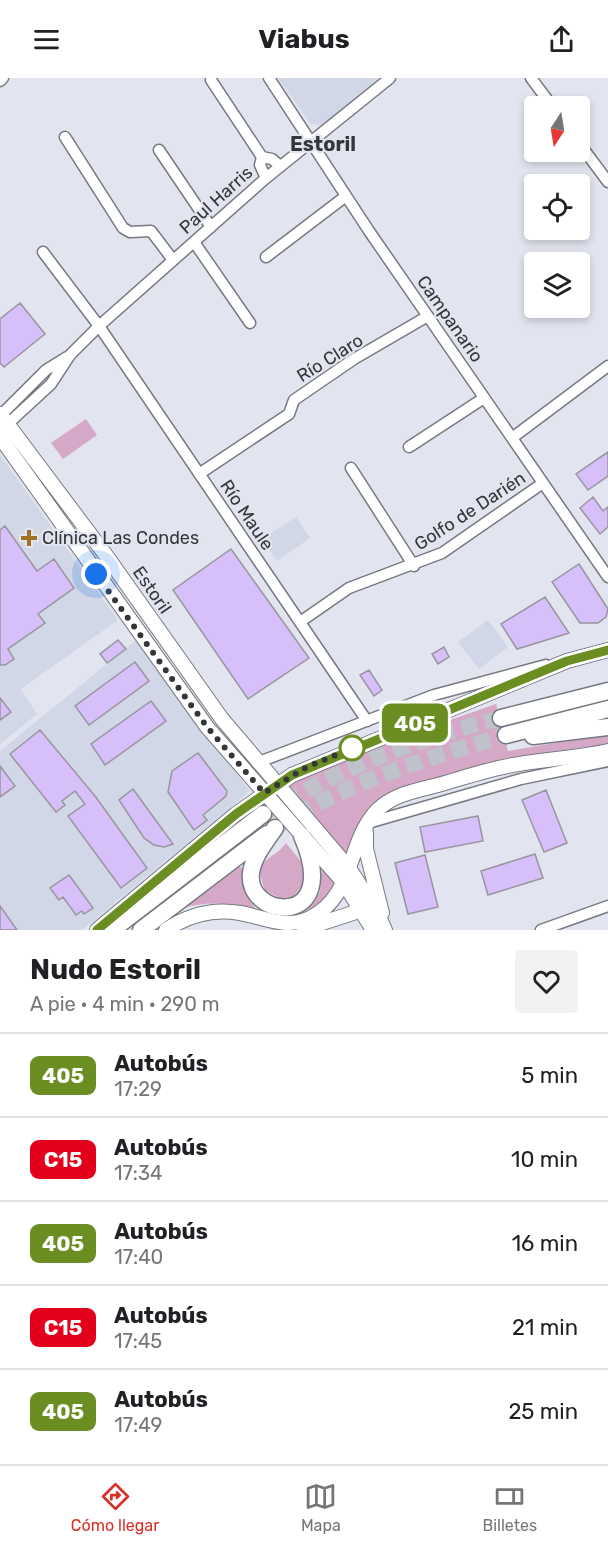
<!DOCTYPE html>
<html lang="es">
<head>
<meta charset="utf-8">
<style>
  :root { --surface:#fff; --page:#f2f2f2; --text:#202124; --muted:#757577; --line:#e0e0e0; --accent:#d93025 }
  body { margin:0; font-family:Rubik,sans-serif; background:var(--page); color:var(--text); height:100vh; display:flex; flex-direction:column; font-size:22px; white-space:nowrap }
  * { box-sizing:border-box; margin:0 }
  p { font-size:20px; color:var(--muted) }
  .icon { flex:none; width:33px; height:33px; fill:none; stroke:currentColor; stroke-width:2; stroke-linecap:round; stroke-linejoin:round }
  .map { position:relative; height:852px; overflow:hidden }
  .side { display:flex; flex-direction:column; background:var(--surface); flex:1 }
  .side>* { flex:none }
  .badge { padding:0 12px; border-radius:9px; font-size:21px; line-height:39px }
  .needle { width:39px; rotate:192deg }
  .fabs { position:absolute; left:524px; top:18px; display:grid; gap:12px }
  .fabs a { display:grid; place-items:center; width:66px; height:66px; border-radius:6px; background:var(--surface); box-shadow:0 3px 9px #0003; font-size:30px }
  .you { position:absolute; width:30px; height:30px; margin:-15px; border:4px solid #fff; border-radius:50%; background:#1a73e8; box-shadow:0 0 0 9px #1a73e833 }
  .map>.badge { position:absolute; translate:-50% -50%; box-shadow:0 0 0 3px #fff }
  .round { display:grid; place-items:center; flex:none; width:63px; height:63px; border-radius:6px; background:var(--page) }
  .overview { display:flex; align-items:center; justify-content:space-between; height:102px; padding:0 30px }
  h1 { font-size:28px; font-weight:700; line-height:45px }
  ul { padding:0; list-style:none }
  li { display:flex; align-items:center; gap:18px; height:84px; padding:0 30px; border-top:2px solid var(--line) }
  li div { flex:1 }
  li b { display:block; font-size:22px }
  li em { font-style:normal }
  li .badge { min-width:66px; font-weight:700; text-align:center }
  header { display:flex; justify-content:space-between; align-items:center; height:78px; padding:0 30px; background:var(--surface); font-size:27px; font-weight:700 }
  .dock { display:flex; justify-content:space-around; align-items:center; height:84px; border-top:2px solid var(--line); background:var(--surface); font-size:16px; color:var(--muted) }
  .dock a { display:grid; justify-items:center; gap:3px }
  .dock .on { color:var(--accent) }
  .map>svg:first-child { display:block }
</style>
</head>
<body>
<header><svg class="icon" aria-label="menu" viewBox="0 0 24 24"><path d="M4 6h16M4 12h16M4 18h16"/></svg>Viabus<svg class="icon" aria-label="share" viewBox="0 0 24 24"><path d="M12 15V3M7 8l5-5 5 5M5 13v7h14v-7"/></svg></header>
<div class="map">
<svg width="608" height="852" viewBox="0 0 608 852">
  <rect width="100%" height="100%" fill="#e2e5ef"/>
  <path fill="#d1d7e7" d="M278,0H378L321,48L310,45Z
    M0,377L118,542L21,611L37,636L0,666Z
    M296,439L310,460L277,483L262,461Z
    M488,542L508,569L479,591L458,564Z
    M136,562L250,713L82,852H0V673Z"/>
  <path fill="#d5a8c8" d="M86,341L97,357L63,381L51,365Z
    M496,626L508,673L608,656V666L506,680L389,715L362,739L346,778L288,706L327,685Z
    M286,765L303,786L305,805L292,820L281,821L265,812C251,778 273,784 286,765Z
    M322,787L338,805C329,820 321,827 304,833L320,814Z
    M237,788L242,790C242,807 246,818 256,831C231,825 209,823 183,830Z"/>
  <path fill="#d7bff9" stroke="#99959e" stroke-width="1.5" d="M20,225L45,256L4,289L0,285V241Z
    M608,374V398L588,412L576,396Z
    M593,419L603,433L608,429V449L600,456L580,430Z
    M5,448L37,493L54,481L74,510L38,536L45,545L8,571L14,581L5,587H0V452Z
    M231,471L309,580L248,621L173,512Z
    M579,486L608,531L606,539L598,545H580L552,504Z
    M545,519L569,555L517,571L501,546Z
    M118,562L126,571L107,585L100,576Z
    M444,569L449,579L438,586L432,576Z
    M135,584L149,603L89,647L75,628Z
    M369,592L382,612L374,618L360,597Z
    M0,620L11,634L0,642Z
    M151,623L166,643L105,687L91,666Z
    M40,652L95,718L147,790L121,810L68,738L85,726L75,713L62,723L65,727L56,734L10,676Z
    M198,675L227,713L226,718L203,737L207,742L194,752L168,714L172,693Z
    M0,688L15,708L0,719Z
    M133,711L173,766L164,769L154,767L144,760L119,722Z
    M546,712L567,765L544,774L522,722Z
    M478,738L483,763L425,774L420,749Z
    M535,776L543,800L488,817L481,793Z
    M425,777L438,829L408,836L395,785Z
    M69,797L93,830L84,836L82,833L76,837L63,819L59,822L50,810Z
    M0,828L17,852H0Z"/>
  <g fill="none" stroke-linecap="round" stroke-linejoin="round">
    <path stroke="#bfc2cb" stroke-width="16" stroke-dasharray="16 8" stroke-linecap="butt" d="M264,736C339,691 417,660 501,640
      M276,749C352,702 422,682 506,657"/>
    <g stroke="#767981" stroke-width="13">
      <path id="minor" d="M269,0L369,153L608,499
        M531,0L552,28
        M211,2L262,79
        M0,3L3,0
        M65,59L123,150L130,154L151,153L173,182
        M579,65L608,104
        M159,72L211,149
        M266,100L260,87L262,79L272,81L280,88
        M194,164L250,245
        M43,174L99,248L367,643
        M266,179L346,118
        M0,338L46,292L67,279
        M0,353L51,306L70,277L99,248L266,100L390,0
        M512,360L608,288
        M409,369L484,320
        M351,390L414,488
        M199,396L289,336L294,322L354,281L428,238
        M300,544L349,510L442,475L543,405
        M259,684L434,617L546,587
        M368,745L521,701L608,683
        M541,852L608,828"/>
    </g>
    <g stroke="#767981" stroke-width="16">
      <path id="major" d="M0,336L108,480L222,641L349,790L376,832L385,852
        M0,359L207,649L344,805L373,852
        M366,754V771L382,835
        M302,847L322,845L362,832
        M97,852L236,736L292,697L567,583L608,572
        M166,852C188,837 212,830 240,835C264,839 285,852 310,840C353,819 347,770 373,737C388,717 415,713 438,707C463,700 488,691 513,687C544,681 577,680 608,673"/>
    </g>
    <g stroke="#767981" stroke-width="19">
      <path id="highway" d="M501,640L608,613
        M506,657L608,631
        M533,658L608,649
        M275,750C266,763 253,779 251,795C245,841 343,852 302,758
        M112,852L263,736
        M141,852L267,756"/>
    </g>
    <use href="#minor" stroke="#fff" stroke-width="10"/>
    <use href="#major" stroke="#fff" stroke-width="14"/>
    <use href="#highway" stroke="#fff" stroke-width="16"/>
  </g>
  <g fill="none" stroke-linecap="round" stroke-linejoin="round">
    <g stroke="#fff" stroke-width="14">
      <path id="line" d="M97,852L236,736L292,697L567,583L608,572"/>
    </g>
    <use href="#line" stroke="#6b8e23" stroke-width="9"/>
    <path stroke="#35363a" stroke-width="6" stroke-dasharray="0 10.8" d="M96,496L207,649L264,715L307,689L360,667L352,670"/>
  </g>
  <path fill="#9e7222" stroke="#e2e5ef" stroke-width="2" d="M26 451h6v6h6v6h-6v6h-6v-6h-6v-6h6z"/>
  <circle fill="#fff" stroke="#6b8e23" stroke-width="3" cx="352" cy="670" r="12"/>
  <g text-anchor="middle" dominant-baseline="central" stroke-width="4.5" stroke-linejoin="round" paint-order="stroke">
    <g font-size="18" fill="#35363a" stroke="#e2e5ef">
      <text transform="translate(216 122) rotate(-42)">Paul Harris</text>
      <text transform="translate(450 241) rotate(55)">Campanario</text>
      <text transform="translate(330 280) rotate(-32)">Río Claro</text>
      <text transform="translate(470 433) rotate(-33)">Golfo de Darién</text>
      <text transform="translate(247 437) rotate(56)">Río Maule</text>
      <text transform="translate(152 512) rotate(55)">Estoril</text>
    </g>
    <g font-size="18" fill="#35363a" stroke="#e2e5ef" text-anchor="start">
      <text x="42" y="460">Clínica Las Condes</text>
    </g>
    <g font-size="20" font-weight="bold" fill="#35363a" stroke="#e2e5ef">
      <text x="323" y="66">Estoril</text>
    </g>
  </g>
</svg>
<div class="fabs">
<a><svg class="needle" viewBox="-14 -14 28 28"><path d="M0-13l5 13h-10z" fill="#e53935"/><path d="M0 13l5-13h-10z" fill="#757577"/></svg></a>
<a><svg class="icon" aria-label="locate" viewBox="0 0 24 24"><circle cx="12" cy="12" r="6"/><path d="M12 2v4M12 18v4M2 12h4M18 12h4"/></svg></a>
<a><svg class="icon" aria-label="layers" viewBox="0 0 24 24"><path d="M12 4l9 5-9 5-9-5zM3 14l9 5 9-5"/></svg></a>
</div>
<div class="you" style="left:96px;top:496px"></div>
<b class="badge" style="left:415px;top:645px;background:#6b8e23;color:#fff">405</b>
</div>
<section class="side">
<div class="overview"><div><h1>Nudo Estoril</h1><p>A pie · 4 min · 290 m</p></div><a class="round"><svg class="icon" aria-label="heart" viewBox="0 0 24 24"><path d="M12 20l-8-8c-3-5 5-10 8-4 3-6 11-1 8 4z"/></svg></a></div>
<ul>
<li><span class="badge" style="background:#6b8e23;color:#fff">405</span><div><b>Autobús</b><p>17:29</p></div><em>5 min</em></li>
<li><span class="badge" style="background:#e2001a;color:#fff">C15</span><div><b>Autobús</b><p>17:34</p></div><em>10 min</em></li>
<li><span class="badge" style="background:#6b8e23;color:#fff">405</span><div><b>Autobús</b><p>17:40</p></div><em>16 min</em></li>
<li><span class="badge" style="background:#e2001a;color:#fff">C15</span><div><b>Autobús</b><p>17:45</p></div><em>21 min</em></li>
<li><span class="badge" style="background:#6b8e23;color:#fff">405</span><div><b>Autobús</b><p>17:49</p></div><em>25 min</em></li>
</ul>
</section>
<nav class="dock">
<a class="on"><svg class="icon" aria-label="directions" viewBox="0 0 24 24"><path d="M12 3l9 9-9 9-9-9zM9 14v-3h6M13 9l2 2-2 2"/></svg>Cómo llegar</a>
<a><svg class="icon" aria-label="map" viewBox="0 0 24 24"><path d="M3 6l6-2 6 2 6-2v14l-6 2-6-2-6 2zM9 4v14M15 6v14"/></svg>Mapa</a>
<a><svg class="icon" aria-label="tickets" viewBox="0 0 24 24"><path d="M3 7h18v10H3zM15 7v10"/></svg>Billetes</a>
</nav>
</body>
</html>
